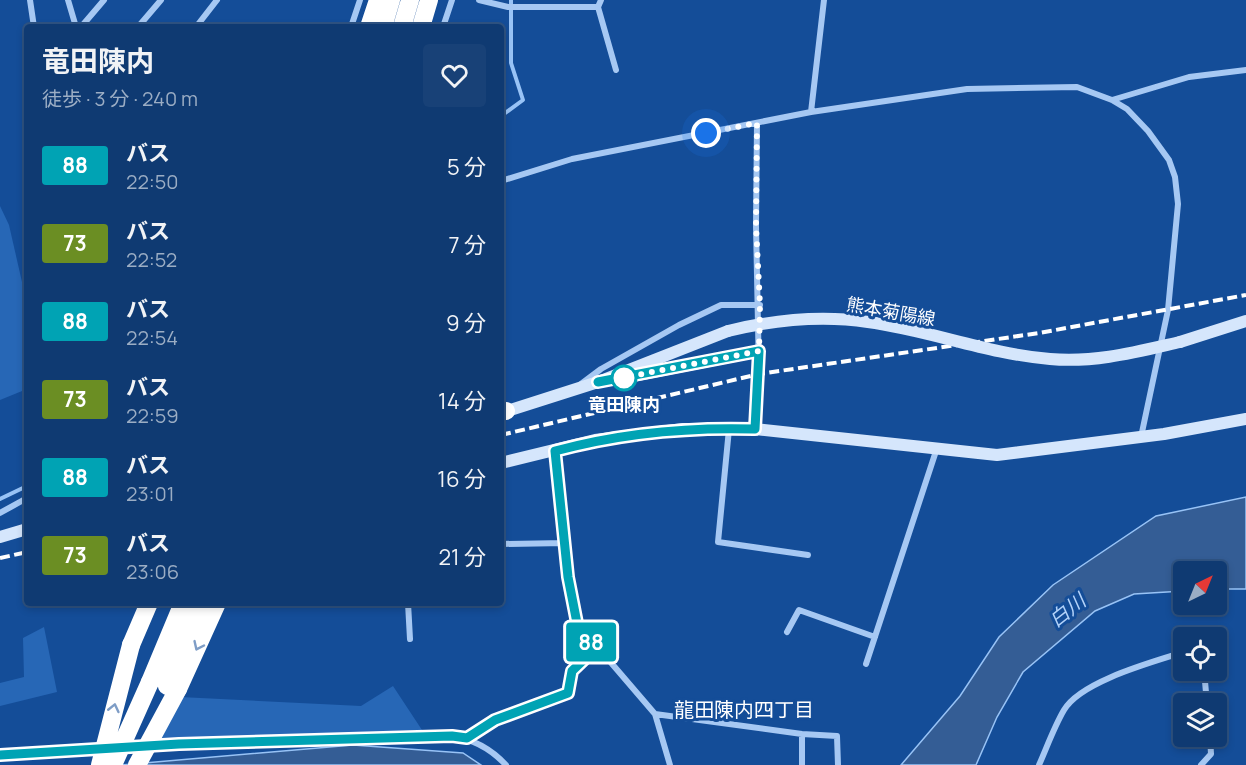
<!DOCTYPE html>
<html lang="ja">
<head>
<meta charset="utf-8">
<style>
  :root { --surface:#0f3a72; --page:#184177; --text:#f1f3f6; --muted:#9badc4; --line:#2f5484 }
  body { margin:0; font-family:Manrope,"Noto Sans JP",sans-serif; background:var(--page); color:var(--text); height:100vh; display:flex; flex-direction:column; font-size:22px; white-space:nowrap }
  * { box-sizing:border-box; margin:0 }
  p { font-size:20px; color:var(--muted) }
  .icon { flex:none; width:33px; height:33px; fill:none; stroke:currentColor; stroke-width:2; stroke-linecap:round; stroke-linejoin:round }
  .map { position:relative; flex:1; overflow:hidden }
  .details { position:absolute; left:24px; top:24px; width:480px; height:582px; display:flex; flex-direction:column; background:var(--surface); border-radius:6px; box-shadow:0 3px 9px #0003,0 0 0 2px var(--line) }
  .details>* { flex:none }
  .badge { padding:0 12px; border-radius:4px; font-size:21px; line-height:39px }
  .needle { width:39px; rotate:43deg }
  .fabs { position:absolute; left:1173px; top:561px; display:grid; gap:12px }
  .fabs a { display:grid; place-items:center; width:54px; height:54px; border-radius:6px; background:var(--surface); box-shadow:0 3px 9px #0003,0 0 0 2px var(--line); font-size:30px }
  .you { position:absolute; width:30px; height:30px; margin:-15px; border:4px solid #fff; border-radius:50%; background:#1a73e8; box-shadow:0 0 0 9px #1a73e833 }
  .map>.badge { position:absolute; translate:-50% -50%; box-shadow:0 0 0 3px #fff }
  .round { display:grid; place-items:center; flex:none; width:63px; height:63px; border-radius:6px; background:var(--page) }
  .summary { display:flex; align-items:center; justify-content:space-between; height:102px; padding:0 18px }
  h1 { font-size:28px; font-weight:700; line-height:45px }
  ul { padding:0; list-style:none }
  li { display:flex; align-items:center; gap:18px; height:78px; padding:0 18px }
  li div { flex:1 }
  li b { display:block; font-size:22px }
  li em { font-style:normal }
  li .badge { min-width:66px; font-weight:700; text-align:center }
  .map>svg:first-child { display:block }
</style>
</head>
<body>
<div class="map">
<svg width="1246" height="765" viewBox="0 0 1246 765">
  <rect width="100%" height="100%" fill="#144d98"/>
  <path fill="#2767b6" d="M0,206L9,225L27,304V389L0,400Z
    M44,627L57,692L0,706V683L24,677L23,638Z
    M393,686L422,730L158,739L180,697L361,706Z"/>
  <path fill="#345d95" stroke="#98c3f6" stroke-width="1.5" d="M1246,497V589H1217L1216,572H1184L1183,591L1134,594L1095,611L1023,672L997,717L976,765H901L960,696L999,637L1053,585L1156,516Z
    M353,745L463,753L481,765H121Z"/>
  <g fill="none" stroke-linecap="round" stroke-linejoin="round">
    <path stroke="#98c3f6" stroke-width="4" d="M501,116L523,100L511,63V0
      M0,499L27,486"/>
    <path stroke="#a6c8f3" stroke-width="6" d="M30,0L34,27
      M68,0L76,27
      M479,0L508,7H598
      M601,0L598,7L616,70
      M81,27L104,0
      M138,27L161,0
      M196,27L217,0
      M351,27L360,0
      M443,27L452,0
      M1112,100L1189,77L1246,70
      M811,112L824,0
      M501,181L572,159L811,112L967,89L1077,87L1112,100L1127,109L1148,131L1169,160L1175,177L1178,204L1168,310L1141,437
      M581,384L601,369L679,325L721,305H760
      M729,429L718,542L808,555
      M755,429L759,374L756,226L757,123
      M555,451L568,577L577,623L655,714L670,765
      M0,513L27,498
      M501,544L565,543
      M408,603L410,639
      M787,632L799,610L875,637
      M866,664L936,451
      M1204,670L1207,704
      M655,714L802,734L837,736L838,765
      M802,734V765
      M467,738L495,720L568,693L572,671L596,648
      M123,747L452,736C473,739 491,749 506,765
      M0,755L101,749
      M1039,765C1047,747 1054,727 1064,710C1081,681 1153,662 1184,652
      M1201,765L1211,754L1210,736"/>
    <path stroke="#d5e6fc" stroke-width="12" d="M1180,342L1246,321
      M622,378L759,351
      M501,413L598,382L728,331
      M501,463L595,440L683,429H755L997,455L1164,434L1246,419
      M0,537L27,529"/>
    <path stroke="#fff" stroke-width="18" d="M369,27L378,0
      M383,27L391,0
      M402,27L410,0
      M421,27L429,0
      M501,412L506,411
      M131,645L149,603
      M150,682L183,603
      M167,686L200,603
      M178,689L217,603"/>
    <path stroke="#fff" stroke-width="4" stroke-dasharray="10 4.5" stroke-linecap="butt" d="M501,435L759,374L1039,333L1246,295
      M0,558L27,552"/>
    <path stroke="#d5e6fc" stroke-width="12" d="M728,331C773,320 821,315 868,322C929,330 988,354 1050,359C1095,363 1136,352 1180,342"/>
    <path stroke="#fff" stroke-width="18" d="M100,765L131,645
      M113,765L150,682
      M137,765L178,689"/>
  </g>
  <defs><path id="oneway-chevron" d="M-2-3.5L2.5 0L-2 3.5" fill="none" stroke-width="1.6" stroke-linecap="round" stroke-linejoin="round" transform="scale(1.5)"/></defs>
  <g stroke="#7e9dc6">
    <use href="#oneway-chevron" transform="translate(198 646) rotate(115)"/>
    <use href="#oneway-chevron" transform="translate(114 708) rotate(-77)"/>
  </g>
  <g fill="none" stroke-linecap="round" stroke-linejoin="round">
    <g stroke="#fff" stroke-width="14">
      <path id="line" d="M0,755L179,744L452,736L467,738L495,720L568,693L572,671L596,648L577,623L568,577L555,451C621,433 687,427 755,429L759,351L598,382"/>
    </g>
    <use href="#line" stroke="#00a3b4" stroke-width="9"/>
    <path stroke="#fff" stroke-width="6" stroke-dasharray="0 10.8" d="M624,378H622L759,351L760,305L756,226L757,123L706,133"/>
  </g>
  <circle fill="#fff" stroke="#00a3b4" stroke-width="3" cx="624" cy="378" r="12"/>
  <g text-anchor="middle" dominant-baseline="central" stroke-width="6" stroke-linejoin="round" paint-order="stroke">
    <g font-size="18" fill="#fff" stroke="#144d98">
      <text transform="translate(891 311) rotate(10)">熊本菊陽線</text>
    </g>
    <g font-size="18" font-weight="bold" fill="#fff" stroke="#144d98">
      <text x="624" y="404">竜田陳内</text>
    </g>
    <g font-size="20" font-style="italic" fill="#b3d2f9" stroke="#144d98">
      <text transform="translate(1067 610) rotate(-38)">白川</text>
    </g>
    <g font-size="20" fill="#fff" stroke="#144d98">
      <text x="744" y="709">龍田陳内四丁目</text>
    </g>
  </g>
</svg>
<div class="fabs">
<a><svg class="needle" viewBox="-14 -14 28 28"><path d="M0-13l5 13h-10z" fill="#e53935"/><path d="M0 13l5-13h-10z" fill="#9badc4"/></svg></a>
<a><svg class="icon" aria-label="locate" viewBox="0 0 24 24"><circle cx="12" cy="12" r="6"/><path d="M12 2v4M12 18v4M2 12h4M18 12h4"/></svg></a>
<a><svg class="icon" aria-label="layers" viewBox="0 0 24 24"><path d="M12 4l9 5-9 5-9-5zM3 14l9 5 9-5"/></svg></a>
</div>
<div class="you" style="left:706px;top:133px"></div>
<b class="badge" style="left:591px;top:642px;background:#00a3b4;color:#fff">88</b>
<section class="details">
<div class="summary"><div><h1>竜田陳内</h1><p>徒歩 · 3 分 · 240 m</p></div><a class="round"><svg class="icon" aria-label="heart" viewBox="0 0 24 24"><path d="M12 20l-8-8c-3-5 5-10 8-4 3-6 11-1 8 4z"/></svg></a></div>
<ul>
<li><span class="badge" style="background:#00a3b4;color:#fff">88</span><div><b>バス</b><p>22:50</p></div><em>5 分</em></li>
<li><span class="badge" style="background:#6b8e23;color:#fff">73</span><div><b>バス</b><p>22:52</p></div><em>7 分</em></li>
<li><span class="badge" style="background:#00a3b4;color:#fff">88</span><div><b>バス</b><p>22:54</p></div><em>9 分</em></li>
<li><span class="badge" style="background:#6b8e23;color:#fff">73</span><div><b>バス</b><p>22:59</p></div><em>14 分</em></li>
<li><span class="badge" style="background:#00a3b4;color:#fff">88</span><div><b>バス</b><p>23:01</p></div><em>16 分</em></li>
<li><span class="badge" style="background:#6b8e23;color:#fff">73</span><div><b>バス</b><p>23:06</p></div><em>21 分</em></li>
</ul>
</section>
</div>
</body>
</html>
